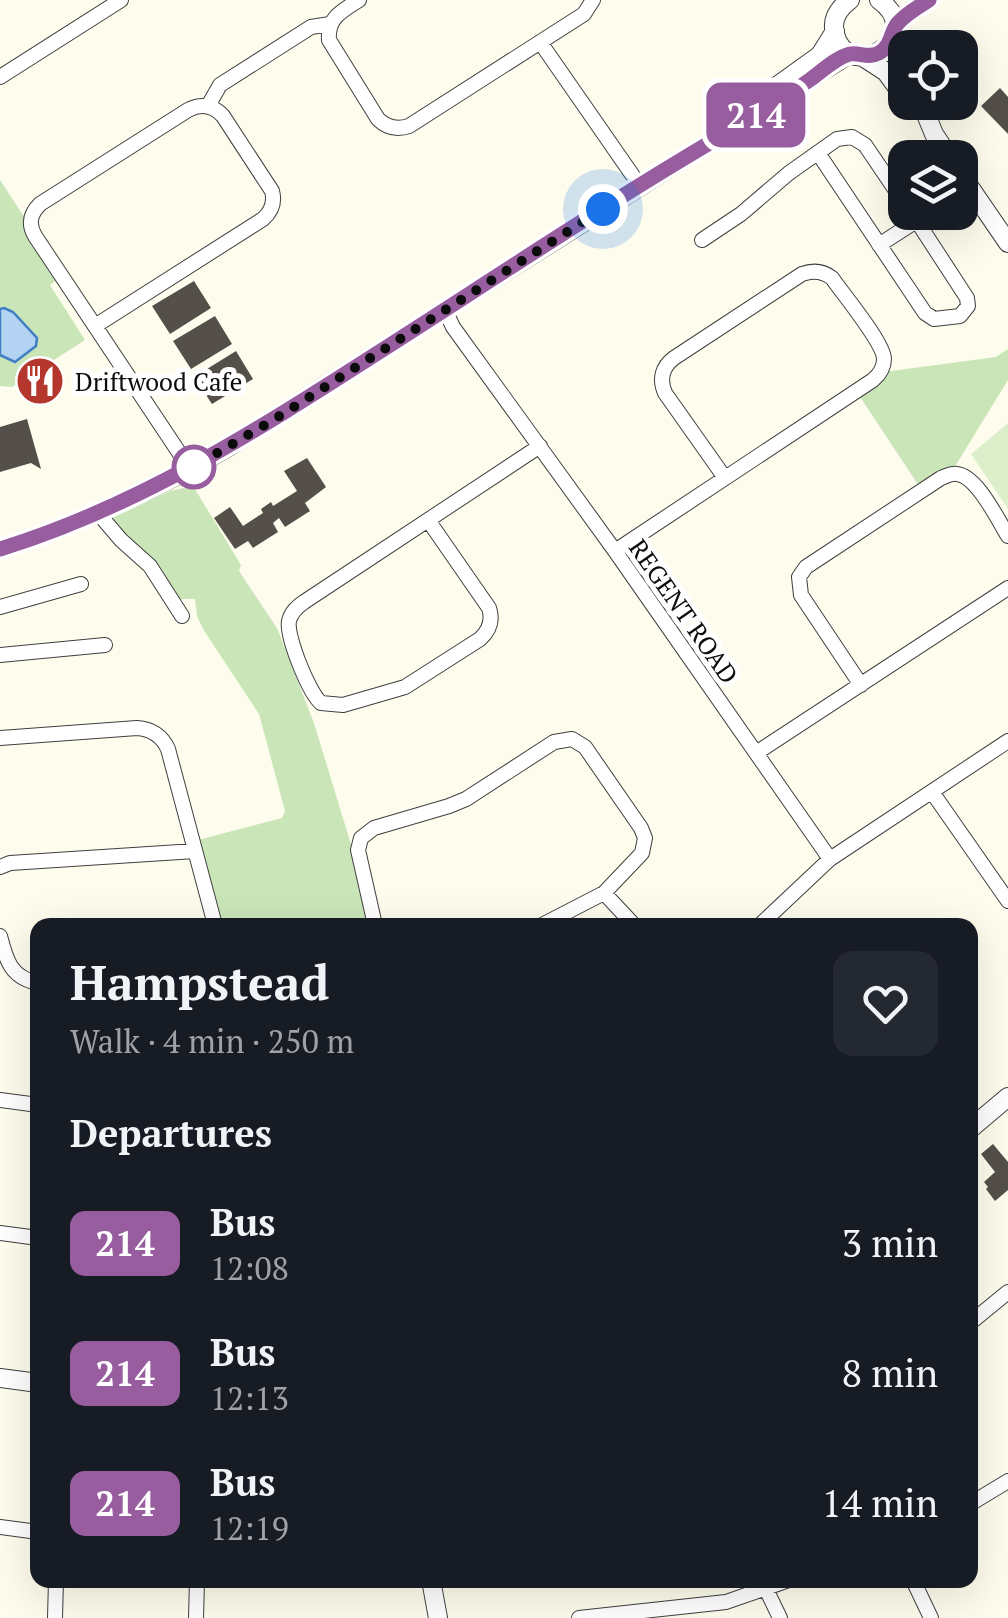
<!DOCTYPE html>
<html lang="en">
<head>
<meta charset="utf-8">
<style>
  :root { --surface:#171b24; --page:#242831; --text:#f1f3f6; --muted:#9ea1a6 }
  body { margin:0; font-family:"PT Serif",serif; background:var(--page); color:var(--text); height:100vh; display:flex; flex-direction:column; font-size:38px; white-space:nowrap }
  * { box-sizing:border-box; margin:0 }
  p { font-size:32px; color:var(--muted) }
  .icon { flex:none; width:55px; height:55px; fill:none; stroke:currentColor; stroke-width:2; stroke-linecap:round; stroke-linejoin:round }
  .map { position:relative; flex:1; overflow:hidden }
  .sheet { position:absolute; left:30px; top:918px; width:948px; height:670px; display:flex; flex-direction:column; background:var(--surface); border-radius:20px; box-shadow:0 10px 40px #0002 }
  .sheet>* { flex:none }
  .badge { padding:0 20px; border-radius:15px; font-size:35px; line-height:65px }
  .controls { position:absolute; left:888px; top:30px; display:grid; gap:20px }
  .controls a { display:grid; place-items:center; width:90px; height:90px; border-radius:20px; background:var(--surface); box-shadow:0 10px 40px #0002; font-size:50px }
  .you { position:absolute; width:50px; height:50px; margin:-25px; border:8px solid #fff; border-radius:50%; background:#1a73e8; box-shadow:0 0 0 15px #1a73e833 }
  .map>.badge { position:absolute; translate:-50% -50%; box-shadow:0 0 0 5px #fff }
  h2 { padding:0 40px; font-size:38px; line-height:90px }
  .round { display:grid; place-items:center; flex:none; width:105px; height:105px; border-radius:20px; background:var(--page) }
  .head { display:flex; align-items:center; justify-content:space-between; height:170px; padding:0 40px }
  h1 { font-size:48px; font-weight:700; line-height:75px }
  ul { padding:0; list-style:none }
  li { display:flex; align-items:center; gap:30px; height:130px; padding:0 40px }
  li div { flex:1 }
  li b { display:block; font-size:38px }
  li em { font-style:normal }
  li .badge { min-width:110px; font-weight:700; text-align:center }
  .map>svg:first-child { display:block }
</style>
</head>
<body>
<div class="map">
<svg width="1008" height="1618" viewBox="0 0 1008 1618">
  <rect width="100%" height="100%" fill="#fefded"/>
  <path fill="#cae6b9" d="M0,180L25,218L57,280L50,285L85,340L12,387L0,386Z
    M1008,349V380L954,468L941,471L919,486L860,397L884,380L883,372L996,357Z
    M193,486L241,565L239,571L277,628L314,723L353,851L369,925H220L198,840L282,818L285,811L259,714L203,629L197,616L195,599H179L151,557L134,546L109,519L170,491Z"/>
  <path fill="#ddeeca" d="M1008,423V509L971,454Z"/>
  <path fill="#b4d3f2" stroke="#407fc5" stroke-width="2.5" d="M4,308L13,312L37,338L36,346L15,362L0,355V309Z"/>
  <path fill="#544f49" d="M1000,88L1008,97V134L981,106Z
    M194,281L211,308L170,334L152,306Z
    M215,316L232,344L191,369L173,341Z
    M236,351L253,379L212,404L194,377Z
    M27,419L41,469L31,463L0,472V427Z
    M307,458L326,487L305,503L310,511L285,527L279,518L273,523L278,532L253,548L248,541L235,549L214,518L230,507L243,526L263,513L261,509L271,502L273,506L297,491L284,471Z
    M993,1144L1008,1162V1190L995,1201L986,1189L988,1187L984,1182L995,1172L981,1154Z"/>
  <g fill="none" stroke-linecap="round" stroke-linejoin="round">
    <g stroke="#3f3f3f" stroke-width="16">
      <path id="minor" d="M359,0C342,11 327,18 329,40L378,119C387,128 397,130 409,126L584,14L593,0
        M540,42L640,186
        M0,77L121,0
        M208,106L220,85L311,27L330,24
        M818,153L925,313L934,319L960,316L968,306L967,298L911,212
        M702,240L741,214L789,173L837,139L852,137L865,145L905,204
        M879,245L930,212
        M445,310L453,327L615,551L830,859
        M95,326L263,219C272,211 275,202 272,191L223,116C213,105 201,103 188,110L40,204C30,214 28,224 35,236L190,469
        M98,513L121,540L150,566L182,616
        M428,520L489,608C493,620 490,630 480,639L405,687L343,705L321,703C309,693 286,636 289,621C291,612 297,607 304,602L540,446
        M615,551L873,380C880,374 884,368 884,359C884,343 843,294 832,278C823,271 813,270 802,274L674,358C662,367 659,379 665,393L725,478
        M0,607L81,584
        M0,655L105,645
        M861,685L801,595L799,577L806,567L941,478C947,476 950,473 957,474C977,476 998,520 1008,536
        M0,738L137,728C152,729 162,736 168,749L215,925
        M756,753L1008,588
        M932,792L1008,901
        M0,867L10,863L195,851
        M604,893L634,925
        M375,925L358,850L361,838L374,828L449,806L466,799L554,742L572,739L585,747L641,828L645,838L642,853L604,893L542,925
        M760,925L830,859L1008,741
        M0,936C6,960 11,978 38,983
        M0,1100L38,1105
        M0,1233L38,1238
        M970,1323L1008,1292
        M970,1504L1008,1481
        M0,1527L38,1532
        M913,1580L931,1618
        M766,1589L780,1618
        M55,1618L56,1580
        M196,1618L197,1580
        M579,1618L726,1602L789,1580"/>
    </g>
    <g stroke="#3f3f3f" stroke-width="20">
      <path id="tertiary" d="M850,0C839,8 831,19 835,34C849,86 929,36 879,0
        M895,26L912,10L929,0
        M893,37L905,76
        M863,57L886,72L905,98
        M921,102L934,134L950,158
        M752,104L820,55L835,31
        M960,173L1008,243
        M0,549C80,524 156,489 228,447L851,53
        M970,1129L1008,1097
        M0,1378L38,1383
        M431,1580L438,1618"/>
    </g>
    <use href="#minor" stroke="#fff" stroke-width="14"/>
    <use href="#tertiary" stroke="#fff" stroke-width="18"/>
  </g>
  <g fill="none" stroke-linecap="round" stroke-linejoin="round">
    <g stroke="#fff" stroke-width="22">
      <path id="line" d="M0,549C137,507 256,431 376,354C495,278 613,199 735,128C761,113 787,96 811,79C822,71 837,57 850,54C859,52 868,59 879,53C892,46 890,32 898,23C907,13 918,7 929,0"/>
    </g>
    <use href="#line" stroke="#975d9e" stroke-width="15"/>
    <path stroke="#0c0c0c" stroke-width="10" stroke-dasharray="0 18" d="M194,467L190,469L275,419L603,209"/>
  </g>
  <defs>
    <g id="restaurant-disc" transform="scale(2.5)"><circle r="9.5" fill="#b4372d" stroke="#fff"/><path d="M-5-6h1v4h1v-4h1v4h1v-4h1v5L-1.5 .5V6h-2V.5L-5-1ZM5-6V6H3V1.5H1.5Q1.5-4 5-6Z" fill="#fff"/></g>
  </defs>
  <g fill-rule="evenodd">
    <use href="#restaurant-disc" x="40" y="381"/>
  </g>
  <circle fill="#fff" stroke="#975d9e" stroke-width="5" cx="194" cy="467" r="20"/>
  <g text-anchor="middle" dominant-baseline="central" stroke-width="10" stroke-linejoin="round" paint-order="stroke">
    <g font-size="25" fill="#0c0c0c" stroke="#fff" text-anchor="start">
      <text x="75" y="381">Driftwood Cafe</text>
    </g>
    <g font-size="25" fill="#0c0c0c" stroke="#fff">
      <text transform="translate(684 611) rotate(55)">REGENT ROAD</text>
    </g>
  </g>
</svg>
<div class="controls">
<a><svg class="icon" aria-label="locate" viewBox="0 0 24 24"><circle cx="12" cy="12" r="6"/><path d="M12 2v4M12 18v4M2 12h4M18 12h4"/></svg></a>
<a><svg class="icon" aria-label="layers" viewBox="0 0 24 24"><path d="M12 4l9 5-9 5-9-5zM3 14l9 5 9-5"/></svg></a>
</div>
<div class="you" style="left:603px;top:209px"></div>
<b class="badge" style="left:756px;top:115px;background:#975d9e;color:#fff">214</b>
<section class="sheet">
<div class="head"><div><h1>Hampstead</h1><p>Walk · 4 min · 250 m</p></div><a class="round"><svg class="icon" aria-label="heart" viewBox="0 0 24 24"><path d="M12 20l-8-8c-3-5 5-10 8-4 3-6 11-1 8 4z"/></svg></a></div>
<h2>Departures</h2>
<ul>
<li><span class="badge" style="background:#975d9e;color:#fff">214</span><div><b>Bus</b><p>12:08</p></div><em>3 min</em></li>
<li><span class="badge" style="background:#975d9e;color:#fff">214</span><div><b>Bus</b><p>12:13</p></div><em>8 min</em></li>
<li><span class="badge" style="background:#975d9e;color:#fff">214</span><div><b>Bus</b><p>12:19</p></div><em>14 min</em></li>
</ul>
</section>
</div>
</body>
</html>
